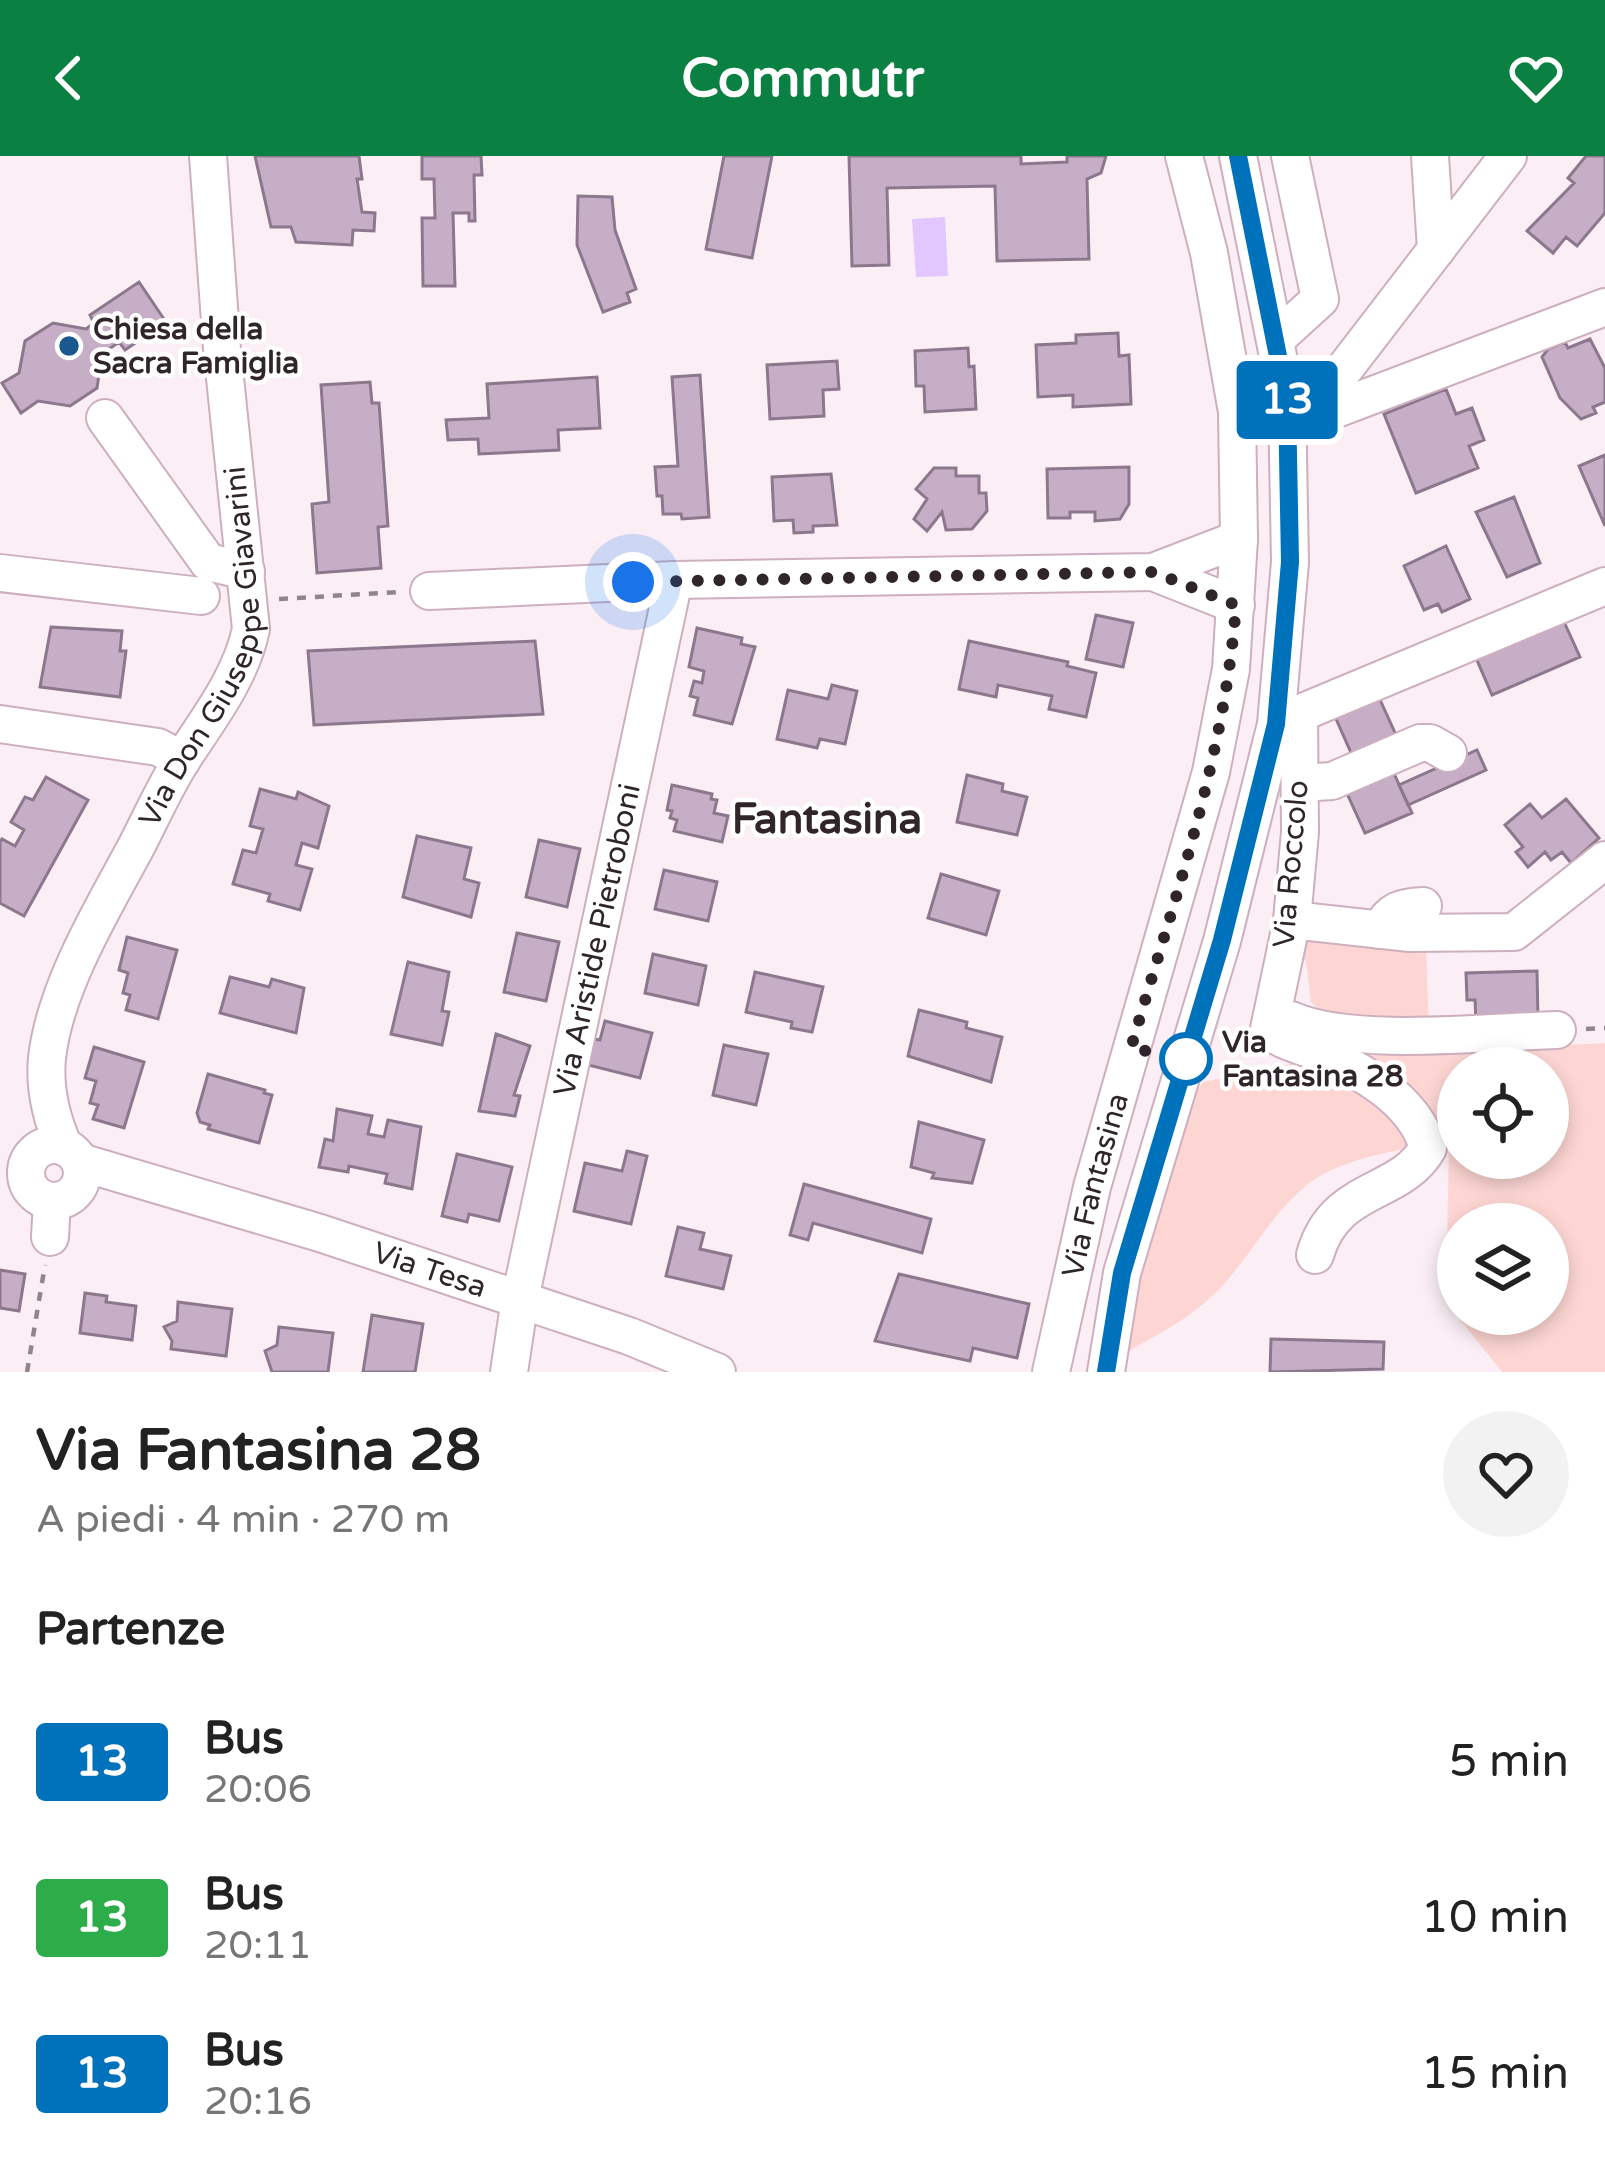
<!DOCTYPE html>
<html lang="it">
<head>
<meta charset="utf-8">
<style>
  :root { --surface:#fff; --page:#f2f2f2; --text:#222; --muted:#767676; --accent:#0b8043 }
  body { margin:0; font-family:"Varela Round",sans-serif; background:var(--page); color:var(--text); height:100vh; display:flex; flex-direction:column; font-size:45px; white-space:nowrap }
  * { box-sizing:border-box; margin:0 }
  p { font-size:39px; color:var(--muted) }
  .icon { flex:none; width:66px; height:66px; fill:none; stroke:currentColor; stroke-width:2; stroke-linecap:round; stroke-linejoin:round }
  .map { position:relative; height:1216px; overflow:hidden }
  .details { display:flex; flex-direction:column; background:var(--surface); flex:1 }
  .details>* { flex:none }
  .badge { padding:0 24px; border-radius:9px; font-size:42px; line-height:78px }
  .tools { position:absolute; left:1437px; top:891px; display:grid; gap:24px }
  .tools a { display:grid; place-items:center; width:132px; height:132px; border-radius:50%; background:var(--surface); box-shadow:0 6px 18px #0003; font-size:60px }
  .you { position:absolute; width:60px; height:60px; margin:-30px; border:9px solid #fff; border-radius:50%; background:#1a73e8; box-shadow:0 0 0 18px #1a73e833 }
  .map>.badge { position:absolute; translate:-50% -50%; box-shadow:0 0 0 6px #fff }
  h2 { padding:0 36px; font-size:45px; line-height:108px }
  .round { display:grid; place-items:center; flex:none; width:126px; height:126px; border-radius:63px; background:var(--page) }
  .summary { display:flex; align-items:center; justify-content:space-between; height:204px; padding:0 36px }
  h1 { font-size:57px; font-weight:700; line-height:90px }
  ul { padding:0; list-style:none }
  li { display:flex; align-items:center; gap:36px; height:156px; padding:0 36px }
  li div { flex:1 }
  li b { display:block; font-size:45px }
  li em { font-style:normal }
  li .badge { min-width:132px; font-weight:700; text-align:center }
  header { display:flex; justify-content:space-between; align-items:center; height:156px; padding:0 36px; background:var(--accent); color:#fff; font-size:54px; font-weight:700 }
  .map>svg:first-child { display:block }
</style>
</head>
<body>
<header><svg class="icon" aria-label="back" viewBox="0 0 24 24"><path d="M15 5l-7 7 7 7"/></svg>Commutr<svg class="icon" aria-label="heart" viewBox="0 0 24 24"><path d="M12 20l-8-8c-3-5 5-10 8-4 3-6 11-1 8 4z"/></svg></header>
<div class="map">
<svg width="1605" height="1216" viewBox="0 0 1605 1216">
  <rect width="100%" height="100%" fill="#fbeff5"/>
  <path fill="#fdd6d3" fill-rule="evenodd" d="M1297,779L1426,791L1429,870L1326,860L1311,846L1306,805L1293,796Z
    M1605,887V1216H1502L1446,1146L1449,984C1405,994 1344,1000 1308,1028C1275,1055 1256,1089 1230,1121C1204,1154 1162,1177 1125,1197L1130,1154L1186,950L1203,926L1319,902ZM1458,912H1548V1002H1458ZM1458,1068H1548V1158H1458Z"/>
  <path fill="#e1c6ff" d="M945,61L948,120L916,121L912,63Z"/>
  <path fill="#c6afc6" stroke="#8c778d" stroke-width="3" d="M255,0H359L362,23H357L362,56L375,57L374,75L353,74L352,89L296,86L291,71H271Z
    M422,0H481L482,19H474L475,65H469V57H453L455,130H423L422,62H435L434,23H422Z
    M724,0H772L752,102L706,93Z
    M849,0H1021V8L1067,6V0H1106L1101,17L1087,23L1089,103L997,105L995,30L887,32L889,109L852,110Z
    M1586,0H1605V57L1577,90L1566,81L1553,97L1527,75L1574,27L1568,22Z
    M578,40L612,41L615,74L636,133L627,137L630,146L603,156L577,89Z
    M139,126L166,166L125,194L119,186L102,198L97,232L70,250L38,245L21,257L2,227L19,217L25,185L53,167L86,173L94,167L90,159Z
    M1118,177L1119,200L1129,199L1131,248L1073,251V239L1038,241L1036,189L1076,187V179Z
    M1590,183L1605,212V246L1593,251L1596,257L1581,263L1560,242L1542,201L1548,193L1565,186L1568,192Z
    M968,192L969,211L974,210L976,253L925,256L924,230H916L915,195Z
    M837,205L839,233L823,234L824,260L770,263L767,209Z
    M700,219L709,361L682,363L681,358H663L662,340H657L655,311L678,310L672,221Z
    M597,221L600,272L558,274L559,294L479,298L478,283L448,284L446,264L489,262L487,228Z
    M370,226L372,247H379L388,370L378,371L381,412L317,417L312,348L329,346L321,229Z
    M1446,233L1456,258L1472,252L1484,284L1469,290L1478,312L1416,337L1384,258Z
    M1605,299V370L1579,310Z
    M1129,311V348L1120,363L1095,365V356H1070V362H1048L1047,313Z
    M934,312H956V320H979V337H986L987,355L972,373L946,374L942,356L927,375L914,363L927,343L916,333Z
    M831,318L837,369L813,370V376L794,377L793,364L774,365L772,321Z
    M1514,341L1540,407L1507,421L1476,356Z
    M1446,390L1470,443L1442,456L1438,448L1424,454L1404,410Z
    M1560,457L1580,501L1492,539L1473,495Z
    M1096,459L1133,467L1123,511L1086,503Z
    M51,471L122,475L120,495H126L120,541L40,531Z
    M697,472L742,482L741,488L755,491L732,568L694,559L698,542L690,540L694,525L702,527L704,515L689,511Z
    M535,485L543,558L314,569L308,495Z
    M969,485L1068,506L1067,510L1096,517L1086,561L1049,553L1052,540L998,529L996,541L959,533Z
    M832,529L857,535L845,588L820,583L817,592L777,583L788,534L828,543Z
    M1377,537L1396,579L1352,599L1333,556Z
    M1477,594L1486,614L1408,649L1399,629Z
    M1392,613L1412,657L1365,677L1345,633Z
    M967,619L1003,628L1002,635L1027,641L1017,679L957,666Z
    M46,621L88,644L24,760L0,747V686L2,683L15,690L24,674L11,666L25,641L33,644Z
    M672,629L712,638L711,643L717,644L714,657L728,660L722,686L674,675L677,664L670,662L672,655L667,654Z
    M260,633L296,643L298,636L329,650L318,692L302,687L296,709L312,713L300,754L268,745L270,738L233,728L243,694L256,697L263,673L250,670Z
    M1566,643L1599,682L1571,707L1562,696L1551,704L1545,696L1528,711L1516,696L1523,691L1505,669L1530,648L1542,662Z
    M417,680L471,692L464,723L479,727L471,761L403,741Z
    M539,684L580,693L567,751L526,741Z
    M664,714L717,726L708,765L655,753Z
    M941,718L999,735L986,779L928,762Z
    M517,777L559,786L546,845L504,836Z
    M127,781L177,794L158,863L126,854L130,839L123,837L128,817L119,814Z
    M653,798L706,810L698,849L645,837Z
    M408,806L449,816L442,855L449,856L442,889L391,878Z
    M1537,815L1538,865L1476,866L1475,844H1467L1466,817Z
    M755,816L823,831L812,876L791,872L792,866L746,856Z
    M230,821L269,831L272,823L304,832L296,877L220,857Z
    M919,854L967,866L966,872L1002,881L991,926L908,900Z
    M605,865L652,877L640,922L588,909L594,883L600,884Z
    M496,878L530,890L514,939L520,940L515,960L479,955Z
    M724,889L768,898L756,949L713,939Z
    M94,891L144,906L124,972L93,963L98,949L90,947L96,925L85,922Z
    M208,918L265,934L264,937L272,939L259,987L208,973L210,969L200,966L197,957Z
    M337,953L372,960L368,978L384,981L388,964L421,971L412,1033L385,1027L387,1018L349,1010L348,1016L319,1011L325,983L333,985Z
    M919,966L984,984L972,1027L932,1022L934,1017L911,1011Z
    M627,995L647,1000L631,1068L574,1055L585,1007L622,1015Z
    M457,998L512,1011L499,1065L469,1058L467,1066L442,1060Z
    M804,1028L931,1063L922,1097L813,1067L808,1084L790,1079Z
    M678,1071L704,1077L700,1093L731,1100L723,1133L666,1120Z
    M0,1114L25,1118L19,1155L0,1152Z
    M899,1118L1029,1148L1017,1202L973,1192L970,1205L875,1185Z
    M85,1137L107,1140L106,1146L136,1150L132,1184L80,1177Z
    M178,1146L232,1153L226,1200L171,1193L172,1185L164,1171L177,1165Z
    M372,1159L423,1168L415,1216H363Z
    M279,1171L333,1177L328,1216H272L265,1195L277,1189Z
    M1271,1183L1384,1186L1383,1213L1270,1216Z"/>
  <g fill="none" stroke-linecap="round" stroke-linejoin="round">
    <g stroke="#cdafbf" stroke-width="40">
      <g id="minor">
        <path d="M1430,0L1436,94"/>
        <path d="M1275,184L1320,143L1290,0"/>
        <path d="M1287,245L1339,220L1508,0"/>
        <path d="M105,262L208,406L246,415"/>
        <path d="M1287,266L1339,252L1605,151"/>
        <path d="M1153,416L1236,449"/>
        <path d="M0,417L201,440"/>
        <path d="M429,435L674,424L1153,416L1239,383"/>
        <path d="M1299,559L1300,676L1292,764L1269,873C1280,885 1297,888 1312,894C1357,911 1415,943 1428,992C1400,1041 1335,1028 1315,1099"/>
        <path d="M1279,566L1605,430"/>
        <path d="M0,568L158,591L182,604"/>
        <path d="M1300,627L1332,625L1420,587H1430L1448,597"/>
        <path d="M1292,764L1410,777L1514,776L1605,704"/>
        <path d="M1380,774C1390,754 1401,751 1423,750"/>
        <path d="M1291,864C1352,891 1487,876 1557,874"/>
        <circle cx="54" cy="1017" r="28"/>
        <path id="s1" d="M64,991C51,962 44,934 47,902C55,831 102,754 136,691C151,662 165,630 183,602C209,562 241,521 251,473L222,193L208,0"/>
        <path id="s2" d="M80,1006L320,1077L629,1180L717,1216"/>
        <path d="M50,1081L52,1045"/>
        <path id="s3" d="M509,1216L520,1143L674,424"/>
        <path id="s4" d="M1051,1216L1092,1031L1211,616L1231,513L1239,383L1237,256L1209,97L1184,0"/>
        <path d="M1106,1216L1122,1117L1222,785L1276,568L1290,406L1287,245L1238,0"/>
      </g>
    </g>
    <path stroke="#90858b" stroke-width="4.5" stroke-dasharray="9 9" stroke-linecap="butt" d="M279,443L399,436
      M1586,873L1605,872
      M27,1216L45,1109"/>
    <use href="#minor" stroke="#fff" stroke-width="36"/>
  </g>
  <g fill="none" stroke-linecap="round" stroke-linejoin="round">
    <g stroke="#fff" stroke-width="27">
      <path id="line" d="M1106,1216L1122,1117L1222,784L1276,568L1290,406L1287,245L1238,0"/>
    </g>
    <use href="#line" stroke="#0072bc" stroke-width="18"/>
    <path stroke="#30252b" stroke-width="12" stroke-dasharray="0 21.6" d="M633,426L1153,416L1236,449C1225,601 1173,747 1131,892L1186,903"/>
  </g>
  <circle fill="#1b588e" stroke="#fff" stroke-width="4.5" cx="69" cy="190" r="12"/>
  <circle fill="#fff" stroke="#0072bc" stroke-width="6" cx="1186" cy="903" r="24"/>
  <g text-anchor="middle" dominant-baseline="central" stroke-width="9" stroke-linejoin="round" paint-order="stroke">
    <g font-size="30" font-weight="bold" fill="#30252b" stroke="#fff" text-anchor="start">
      <text x="93" y="173">Chiesa della<tspan x="93" dy="34">Sacra Famiglia</tspan></text>
    </g>
    <g font-size="30" fill="#30252b" stroke="#fff">
      <text stroke="none"><textPath href="#s1" startOffset="540">Via Don Giuseppe Giavarini</textPath></text>
      <text transform="translate(1291 708) rotate(-85)">Via Roccolo</text>
      <text stroke="none"><textPath href="#s3" startOffset="441">Via Aristide Pietroboni</textPath></text>
      <text stroke="none"><textPath href="#s4" startOffset="192">Via Fantasina</textPath></text>
      <text stroke="none"><textPath href="#s2" startOffset="366">Via Tesa</textPath></text>
    </g>
    <g font-size="30" font-weight="bold" fill="#30252b" stroke="#fff" text-anchor="start">
      <text x="1222" y="886">Via<tspan x="1222" dy="34">Fantasina 28</tspan></text>
    </g>
    <g font-size="42" font-weight="bold" fill="#30252b" stroke="#fff">
      <text x="827" y="663">Fantasina</text>
    </g>
  </g>
</svg>
<div class="tools">
<a><svg class="icon" aria-label="locate" viewBox="0 0 24 24"><circle cx="12" cy="12" r="6"/><path d="M12 2v4M12 18v4M2 12h4M18 12h4"/></svg></a>
<a><svg class="icon" aria-label="layers" viewBox="0 0 24 24"><path d="M12 4l9 5-9 5-9-5zM3 14l9 5 9-5"/></svg></a>
</div>
<div class="you" style="left:633px;top:426px"></div>
<b class="badge" style="left:1287px;top:244px;background:#0072bc;color:#fff">13</b>
</div>
<section class="details">
<div class="summary"><div><h1>Via Fantasina 28</h1><p>A piedi · 4 min · 270 m</p></div><a class="round"><svg class="icon" aria-label="heart" viewBox="0 0 24 24"><path d="M12 20l-8-8c-3-5 5-10 8-4 3-6 11-1 8 4z"/></svg></a></div>
<h2>Partenze</h2>
<ul>
<li><span class="badge" style="background:#0072bc;color:#fff">13</span><div><b>Bus</b><p>20:06</p></div><em>5 min</em></li>
<li><span class="badge" style="background:#2dac4a;color:#fff">13</span><div><b>Bus</b><p>20:11</p></div><em>10 min</em></li>
<li><span class="badge" style="background:#0072bc;color:#fff">13</span><div><b>Bus</b><p>20:16</p></div><em>15 min</em></li>
</ul>
</section>
</body>
</html>
